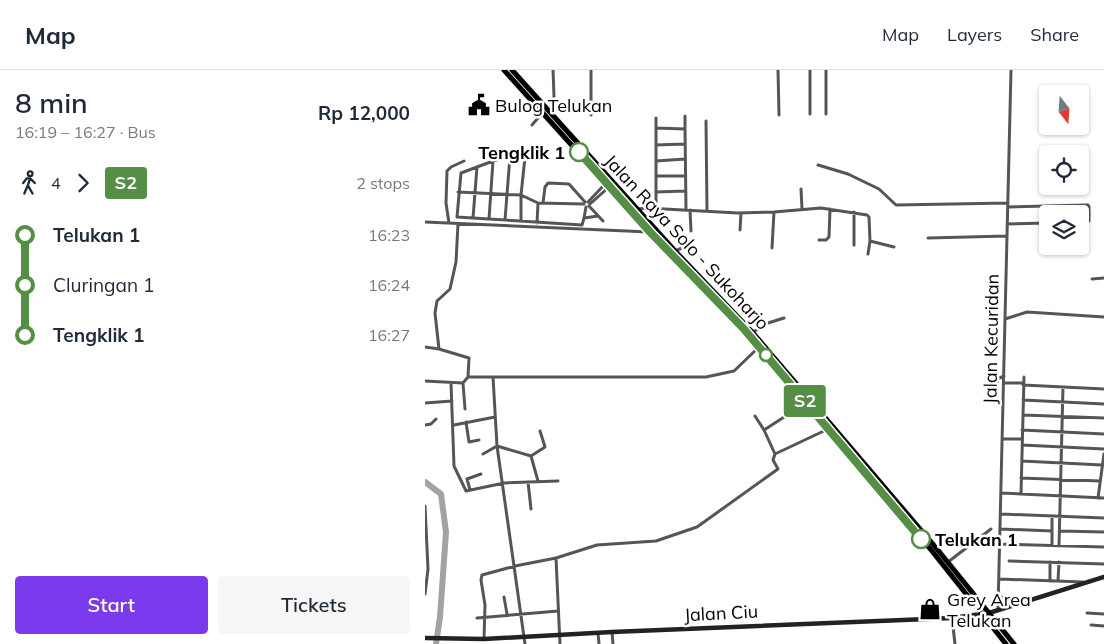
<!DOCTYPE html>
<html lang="en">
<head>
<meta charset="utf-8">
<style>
  :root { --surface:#fff; --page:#f6f6f7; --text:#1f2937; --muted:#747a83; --line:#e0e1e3; --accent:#7c3aed }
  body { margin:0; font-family:Mulish,sans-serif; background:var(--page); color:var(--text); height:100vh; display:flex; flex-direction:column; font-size:19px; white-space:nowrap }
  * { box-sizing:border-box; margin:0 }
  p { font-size:16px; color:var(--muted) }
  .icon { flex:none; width:28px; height:28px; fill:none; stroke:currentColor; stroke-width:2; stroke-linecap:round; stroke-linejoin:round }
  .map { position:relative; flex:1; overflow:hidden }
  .details { display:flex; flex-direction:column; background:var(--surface); width:425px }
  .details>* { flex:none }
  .badge { padding:0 10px; border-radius:4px; font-size:18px; line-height:32px }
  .needle { width:32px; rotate:163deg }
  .controls { position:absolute; left:614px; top:15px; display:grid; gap:10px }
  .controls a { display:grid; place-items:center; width:50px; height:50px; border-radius:5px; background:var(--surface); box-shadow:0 1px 4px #0004; font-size:25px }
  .map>.badge { position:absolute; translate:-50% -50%; box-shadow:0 0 0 2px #fff }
  .legs { display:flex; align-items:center; gap:8px; height:55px; padding:0 15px; font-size:16px }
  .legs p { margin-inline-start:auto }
  .headline { display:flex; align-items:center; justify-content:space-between; height:85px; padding:0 15px }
  h1 { font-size:28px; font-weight:600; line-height:38px }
  .button { display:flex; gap:10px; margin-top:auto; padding:10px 15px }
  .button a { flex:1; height:58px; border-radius:5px; background:var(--accent); color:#fff; font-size:20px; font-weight:600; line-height:58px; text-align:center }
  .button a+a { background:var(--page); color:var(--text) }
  ul { padding:0 15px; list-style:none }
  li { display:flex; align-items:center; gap:18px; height:50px; font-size:19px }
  li i { display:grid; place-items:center; width:8px; height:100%; margin:0 6px; background:currentColor }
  li i::after { content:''; width:12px; height:12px; margin:-6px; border:4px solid; border-radius:50%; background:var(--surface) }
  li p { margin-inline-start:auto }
  li:first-child i { background:linear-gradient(#0000 50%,currentColor 0) }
  li:last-child i { background:linear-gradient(currentColor 50%,#0000 0) }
  header { display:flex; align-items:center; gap:30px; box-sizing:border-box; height:70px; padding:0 25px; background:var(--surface); border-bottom:1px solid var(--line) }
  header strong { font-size:24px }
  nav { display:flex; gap:28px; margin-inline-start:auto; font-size:18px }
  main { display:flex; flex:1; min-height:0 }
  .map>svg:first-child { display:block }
</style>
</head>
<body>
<header>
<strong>Map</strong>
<nav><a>Map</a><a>Layers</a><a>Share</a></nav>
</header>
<main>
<section class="details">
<div class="headline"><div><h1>8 min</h1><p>16:19 – 16:27 · Bus</p></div><b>Rp 12,000</b></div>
<div class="legs"><svg class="icon" aria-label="walk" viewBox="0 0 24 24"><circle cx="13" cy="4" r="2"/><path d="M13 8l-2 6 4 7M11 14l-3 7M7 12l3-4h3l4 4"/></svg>4<svg class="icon" aria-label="forward" viewBox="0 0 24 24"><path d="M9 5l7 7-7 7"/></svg><b class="badge" style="background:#548f45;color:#fff">S2</b><p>2 stops</p></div>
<ul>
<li><i style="color:#548f45"></i><b>Telukan 1</b><p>16:23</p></li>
<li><i style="color:#548f45"></i><span>Cluringan 1</span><p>16:24</p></li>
<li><i style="color:#548f45"></i><b>Tengklik 1</b><p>16:27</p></li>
</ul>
<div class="button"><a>Start</a><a>Tickets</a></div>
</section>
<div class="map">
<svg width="679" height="574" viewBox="0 0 679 574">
  <rect width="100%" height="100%" fill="#fff"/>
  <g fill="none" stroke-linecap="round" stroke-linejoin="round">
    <path stroke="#a3a3a3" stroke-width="6" d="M0,412L16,424L21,462L15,547L11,574"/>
    <g stroke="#dbdbdb" stroke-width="6">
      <path id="primary" d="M79,0L225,162L318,258L346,291L507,481L581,574
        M87,0L250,181L328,263L512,479L589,574"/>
    </g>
    <path stroke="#555" stroke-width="3" d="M166,0V45
      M353,0L354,45
      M385,0V44
      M401,0V44
      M127,44L129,26L128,0
      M231,48V138
      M281,51L282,141
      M107,55L118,42
      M231,58L260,59L261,139
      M260,59V46
      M231,75L260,74
      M68,91L64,149L32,147L36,103L68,91L97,82L100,84V87L96,125V151
      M231,91L260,89
      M393,95L423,104L454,119L471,135L583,133
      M231,106H260
      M376,119L377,139
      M33,122L96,125L113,133L159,134
      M231,122L260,121
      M163,132L181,113
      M118,133L120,117L123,113L144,114L160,132
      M165,134L184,117
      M164,136L178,151
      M625,136V144
      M161,137L159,148L173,146
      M583,137L663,135L664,137V151L655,153
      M265,140L266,161
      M208,142L213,139L221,138L313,143L349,142L396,138L442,145L444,147L445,171L443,184
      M429,142V175
      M48,148L52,97
      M64,149L157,155L159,148
      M80,150L85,86
      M0,152L224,162
      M24,153L21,133L22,101L26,97L39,91
      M112,153L113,133
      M33,154L31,192L25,219L12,231L10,243L14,279L44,288L43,307L38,313L40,339
      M582,154L622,153
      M315,160L316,143
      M503,168L582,166
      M394,170H401L404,167L405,139
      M445,171L469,177
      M347,178L349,142
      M250,181L264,175
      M667,209L679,208
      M580,249L602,242L679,247
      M328,262L343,253L359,248
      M0,277L14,279
      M43,307H281L309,301L334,277
      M68,307L72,376L100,574
      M0,311L38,313
      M26,313L29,396L41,421L79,413L133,411
      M579,313H598
      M598,315L679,319
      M569,328L572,323V309L579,306
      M598,330L679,334
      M0,333L27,331
      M598,345L679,348
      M330,346L339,360L350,384
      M41,352L44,372L54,370
      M0,355L6,354L11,349
      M29,355L70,347
      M339,360L381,333
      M597,360L679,364
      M578,369H597
      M597,375L679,379
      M58,384L72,376L106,386
      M106,386L120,377L115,361
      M106,386L113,411
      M597,391L677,395
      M596,408L675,411
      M103,412L106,439
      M45,420L42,409L56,404
      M576,423L679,428
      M596,424L599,307
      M673,428L679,384
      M0,436L3,499L0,524
      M576,444L679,448
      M575,459L627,461
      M635,461L679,462
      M575,474L679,477
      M627,475V446
      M634,476L638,317
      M131,488L135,574
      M584,491L679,494
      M523,492L566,459
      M574,509L658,512
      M625,511V492
      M633,511L634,492
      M79,527L82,544
      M573,527L596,528L604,530
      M573,539L586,0
      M662,543L679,544
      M52,548L133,541
      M527,548L530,574
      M666,555L679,556
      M187,562L188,574
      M173,563L174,574
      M59,569L60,535L56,510L57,505L90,496L131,488L172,475L231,471L272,457L353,399L348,390L350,384L403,359"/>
    <path stroke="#222" stroke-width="4.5" d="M0,568L59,569L187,562L527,548L564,543L679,507"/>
    <use href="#primary" stroke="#000" stroke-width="5"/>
  </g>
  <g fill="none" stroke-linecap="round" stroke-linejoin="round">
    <g stroke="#fff" stroke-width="11">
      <path id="line-1" d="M154,82L225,162L318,258L496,469"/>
    </g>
    <use href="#line-1" stroke="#548f45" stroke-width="8"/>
  </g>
  <defs>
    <g id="civic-bare" transform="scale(1.725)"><path d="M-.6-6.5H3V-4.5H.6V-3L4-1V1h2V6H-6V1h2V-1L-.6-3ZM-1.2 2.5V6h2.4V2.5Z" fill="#000" stroke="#fff" stroke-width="2.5" paint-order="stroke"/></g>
    <g id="shop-bare" transform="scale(1.725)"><path d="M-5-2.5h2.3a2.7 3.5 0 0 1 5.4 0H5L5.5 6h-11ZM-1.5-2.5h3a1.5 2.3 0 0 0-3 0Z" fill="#000" stroke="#fff" stroke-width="2.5" paint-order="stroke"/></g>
  </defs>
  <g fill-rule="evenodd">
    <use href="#civic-bare" x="54" y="35"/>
    <use href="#shop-bare" x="505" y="539"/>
  </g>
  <g fill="#fff" stroke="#548f45" stroke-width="2.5">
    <circle cx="154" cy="82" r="9"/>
    <circle cx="341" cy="285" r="6"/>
    <circle cx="496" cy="469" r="9"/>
  </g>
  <g text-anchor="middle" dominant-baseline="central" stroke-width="5" stroke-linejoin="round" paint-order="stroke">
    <g font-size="18" fill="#000" stroke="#fff" text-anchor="start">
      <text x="70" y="35">Bulog Telukan</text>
      <text x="522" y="529">Grey Area<tspan x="522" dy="21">Telukan</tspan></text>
    </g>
    <g font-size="18" font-weight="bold" fill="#000" stroke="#fff" text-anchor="end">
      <text x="140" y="82">Tengklik 1</text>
      <text x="510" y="469" text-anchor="start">Telukan 1</text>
    </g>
    <g font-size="18" fill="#000" stroke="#fff">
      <text transform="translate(262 172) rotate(47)">Jalan Raya Solo - Sukoharjo</text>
      <text transform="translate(566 269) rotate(-89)">Jalan Kecuridan</text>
      <text transform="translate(296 543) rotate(-3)">Jalan Ciu</text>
    </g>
  </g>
</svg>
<div class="controls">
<a><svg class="needle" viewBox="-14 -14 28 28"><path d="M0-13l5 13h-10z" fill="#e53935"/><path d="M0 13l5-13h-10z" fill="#747a83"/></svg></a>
<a><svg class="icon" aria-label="locate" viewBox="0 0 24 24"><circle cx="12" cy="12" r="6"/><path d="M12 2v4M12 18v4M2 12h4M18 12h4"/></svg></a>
<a><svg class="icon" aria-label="layers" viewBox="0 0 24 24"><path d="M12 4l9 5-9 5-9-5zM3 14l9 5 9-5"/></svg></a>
</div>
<b class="badge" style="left:380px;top:331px;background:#548f45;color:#fff">S2</b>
</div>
</main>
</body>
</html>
